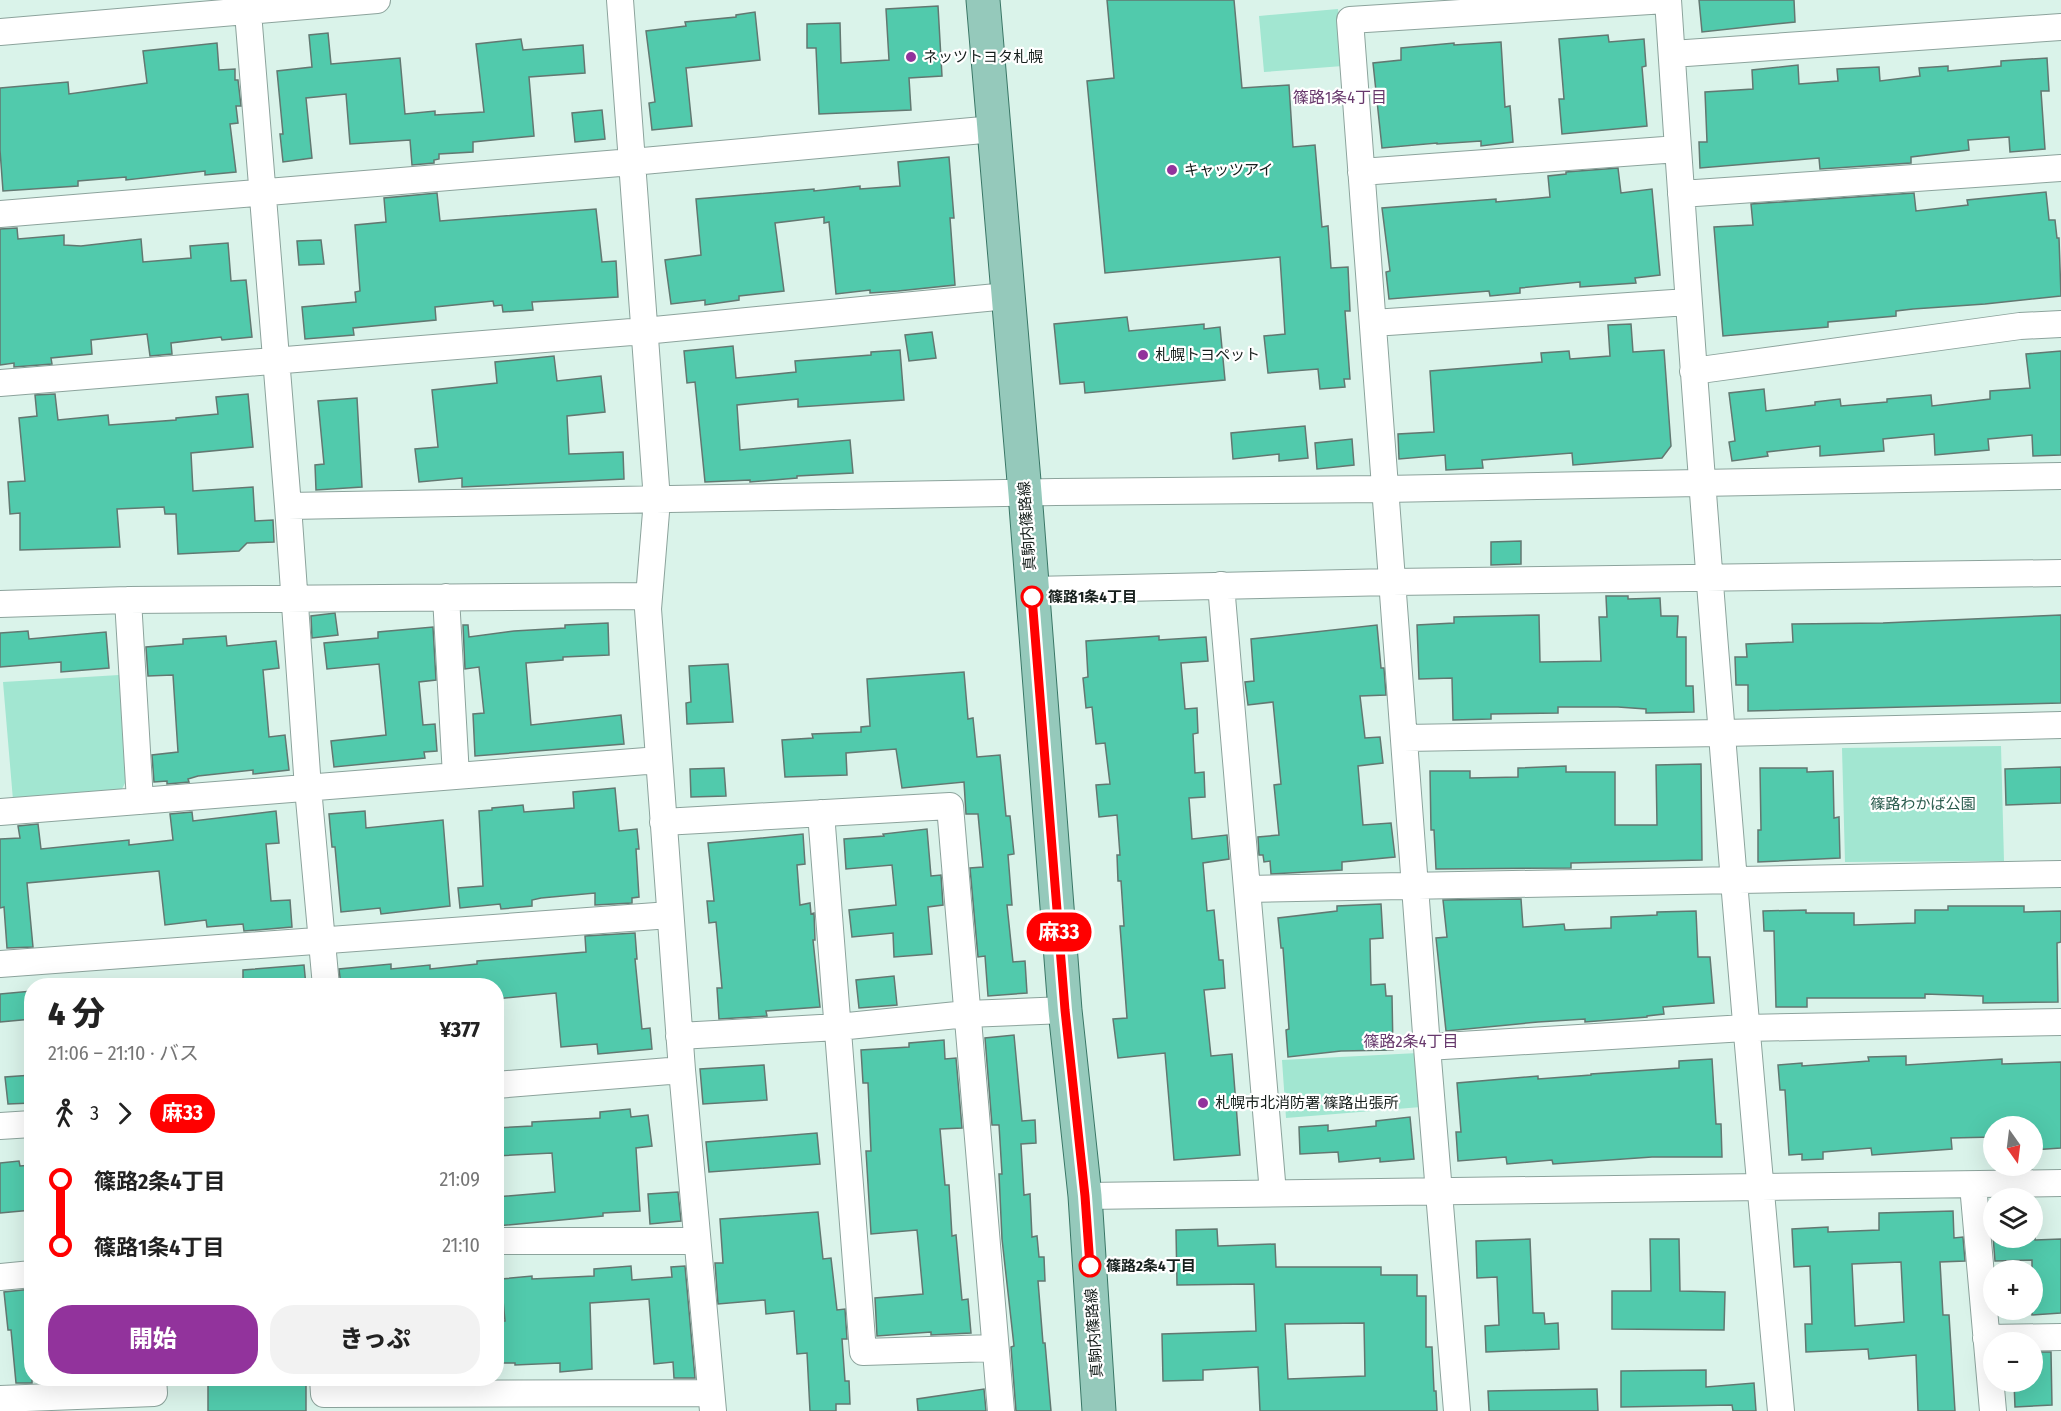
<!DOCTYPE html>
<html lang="ja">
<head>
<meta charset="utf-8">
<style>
  :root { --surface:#fff; --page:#f2f2f2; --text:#222; --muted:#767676; --accent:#92339c }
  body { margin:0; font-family:"Fira Sans Condensed","Noto Sans JP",sans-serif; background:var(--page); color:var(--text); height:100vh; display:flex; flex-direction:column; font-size:22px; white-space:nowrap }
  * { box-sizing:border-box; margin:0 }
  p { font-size:20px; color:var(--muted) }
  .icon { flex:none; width:33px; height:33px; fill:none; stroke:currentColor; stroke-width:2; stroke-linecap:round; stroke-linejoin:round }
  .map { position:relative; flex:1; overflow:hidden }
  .details { position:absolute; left:24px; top:978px; width:480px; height:408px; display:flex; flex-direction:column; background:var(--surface); border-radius:24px; box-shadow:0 6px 24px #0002 }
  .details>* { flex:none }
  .badge { padding:0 12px; border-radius:20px; font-size:21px; line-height:39px }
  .needle { width:39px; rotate:166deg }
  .tools { position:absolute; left:1983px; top:1116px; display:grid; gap:12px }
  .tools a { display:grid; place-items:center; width:60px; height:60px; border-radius:50%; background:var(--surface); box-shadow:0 6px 24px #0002; font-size:30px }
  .map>.badge { position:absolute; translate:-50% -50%; box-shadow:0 0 0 3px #fff }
  .legs { display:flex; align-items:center; gap:9px; height:66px; padding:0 24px; font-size:20px }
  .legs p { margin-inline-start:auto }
  .head { display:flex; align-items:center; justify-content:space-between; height:102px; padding:0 24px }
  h1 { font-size:33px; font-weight:800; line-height:45px }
  .cta { display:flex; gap:12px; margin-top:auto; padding:12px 24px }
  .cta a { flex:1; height:69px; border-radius:24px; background:var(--accent); color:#fff; font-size:24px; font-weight:800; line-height:69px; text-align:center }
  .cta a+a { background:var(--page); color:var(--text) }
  ul { padding:0 24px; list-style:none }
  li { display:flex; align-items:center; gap:21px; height:66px; font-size:22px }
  li i { display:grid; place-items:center; width:9px; height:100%; margin:0 8px; background:currentColor }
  li i::after { content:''; width:15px; height:15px; margin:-8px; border:4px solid; border-radius:50%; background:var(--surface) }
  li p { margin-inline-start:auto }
  li:first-child i { background:linear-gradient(#0000 50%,currentColor 0) }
  li:last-child i { background:linear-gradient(currentColor 50%,#0000 0) }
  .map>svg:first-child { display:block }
</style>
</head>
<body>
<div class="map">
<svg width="2061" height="1411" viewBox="0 0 2061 1411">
  <rect width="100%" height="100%" fill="#daf3ea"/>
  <path fill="#a2e6d1" d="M1338,9L1343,66L1264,72L1259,16Z
    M119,675L128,777L120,793L13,800L3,682Z
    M2001,746L2004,861L1845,862L1842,748Z
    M1418,1053L1421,1107L1286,1118L1282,1060Z"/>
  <path fill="#51caac" stroke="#627871" stroke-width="1.5" fill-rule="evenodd" d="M1107,0H1234L1242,88L1289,85L1293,147L1315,145L1322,227L1328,226L1331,268L1348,267L1350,311H1345L1350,379H1344L1345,387L1320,389L1318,369L1268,373L1264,336L1285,334L1280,257L1105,273L1087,81L1114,78Z
    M1699,0H1794L1795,22L1702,32Z
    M938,6L942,76L909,78L911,110L819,114L816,48H807V24L840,23L841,63L889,60L886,9Z
    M755,12L760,60L686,68L692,126L652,130L649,103L655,102L646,31L686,26L685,22L736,17V15Z
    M328,33L331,64L400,58L405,114L435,111V115L484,112L476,44L521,39L523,50L583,45L585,73L529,77L534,136L473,142V152L439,154V159L434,160V163L412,165L410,140L350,144L346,94L306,98L312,158L283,162L280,134H283L277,71L312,67L309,35Z
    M1608,35L1609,42L1644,39L1646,66L1642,67L1647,126L1562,134L1559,99H1564L1559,39Z
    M1501,42L1505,107L1510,106L1513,142L1481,146V141L1437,144V143L1382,148L1373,63L1401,60V48L1454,43V45Z
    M217,43L219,70L235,69V80H238L241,106H236L238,123L230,124L236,172L205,175V171L126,180V177L78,181V186L3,191L0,150V88L68,82L69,94L147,83L143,51Z
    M2047,58L2049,91H2041L2045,149L2010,152L2009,137L1968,140L1969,150L1911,157V163L1820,169L1819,158L1700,168L1699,142H1707L1705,92L1753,89L1752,70L1798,65L1799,84L1838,81L1837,69L1879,67L1880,81L1920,76L1919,68L1948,66V71L2001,66V61Z
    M602,110L605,139L575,142L572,113Z
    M949,157L954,218H950L955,285L898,291L870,293V290L836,294L829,222L824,223V217L775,223L784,291L739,296V300L705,305V300L671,304L665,260L701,255L696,199L814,189V191L860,186V189L900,186L898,162Z
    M1618,168L1621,193L1652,189L1660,275L1635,278L1636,283L1580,287V282L1520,288V293L1490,296L1489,291L1389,299L1386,272L1390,271L1382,208L1496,199V202L1550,197L1548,176L1566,174V172Z
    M2046,192L2049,220H2055L2057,238H2059L2061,296L1985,304L1913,309L1896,311V316L1828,322V327L1723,336L1714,227L1753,225L1751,204L1914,193L1916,211L1968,205L1967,200Z
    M437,193L440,221L596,209L602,262L616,261L618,297L532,302L533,310L503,312L502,305L494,306L493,301L435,307L436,320L353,328L354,335L305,339L302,307L356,302L355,292L360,291L355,225L386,222L384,198Z
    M17,228L18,239L64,235V245L81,246L141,239L143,262L191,258L190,246L228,243L231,281L246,280L252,337L222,340L221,337L171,343L172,354L150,356L147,334L91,340L92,354L51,358L52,364L14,367V363L0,365V229Z
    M321,240L324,264L299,265L297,241Z
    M1127,317L1129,331L1204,324V329L1220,327L1225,380L1085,393L1084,382L1060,384L1054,324Z
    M1631,324L1633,352L1664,350L1671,446L1662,458L1573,465L1572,453L1482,460L1483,468L1446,470L1445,455L1399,459L1398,434L1434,432L1430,371L1542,362L1541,353L1569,351L1570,359L1610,356L1608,325Z
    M932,332L936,358L909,361L905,335Z
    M733,346L736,378L796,372L795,361L871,355V352L900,350L904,400L798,407V399L737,405L740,450L850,440L853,473L797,476V478L750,482V480L705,482L695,382L687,383L684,351Z
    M2061,351V455L2033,456L2032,435L1988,439L1989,450L1935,455L1934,434L1883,439L1884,451L1820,456V446L1767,452L1768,456L1732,461L1729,442L1735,441L1729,393L1764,389L1766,411L1815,405V402L1840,399L1841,406L1887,402V399L1931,395L1932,406L1990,399V391L2030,388L2026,354Z
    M554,356L557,381L601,376L605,412L567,416L569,454L623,452L624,479L462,487V478L419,482L415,449L438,447L432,390L497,383L495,362Z
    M55,394L58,420L108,415L109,425L176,420V418L218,414L216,397L248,394L253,447L191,453L193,491L253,487L255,521L273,520L274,542L247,543L239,551L178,554L176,514H165L164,507L117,509L120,547L20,550V513L10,514L8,482L25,481L19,418L37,416L35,395Z
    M357,398L362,487L316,490L315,465L324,464L318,401Z
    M1305,426L1308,458L1279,461V454L1233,459L1231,433Z
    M1352,439L1354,465L1317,469L1315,443Z
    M1521,541V564L1491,565V542Z
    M1606,596H1628V599L1660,598L1661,616H1678L1677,637H1686V686H1693L1694,712L1646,713V709L1618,707H1558V713L1491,714V719L1453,720L1452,678L1419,679L1417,625L1454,623V617L1539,615L1540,662L1601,661L1599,617H1607Z
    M335,613L338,635L312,638L311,616Z
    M2061,615V703L1748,711V685H1736L1735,657H1747L1746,644L1793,642L1792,624L1883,623Z
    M608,623L609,655L563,657V660L526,663L531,725L621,715L624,744L475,756L473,714L484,713L479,667L465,669L463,625H468L469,637L514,631L565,628V625Z
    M1377,625L1381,668H1384L1386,695L1360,696L1365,738L1380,737L1383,763L1358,766L1363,825L1391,823L1395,857L1342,862V870L1271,874L1270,861L1264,862L1263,855H1259L1258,837L1279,835L1274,785L1281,784L1273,702L1248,705L1245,682L1254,681L1251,639Z
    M433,627L436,680L419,682L423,725L435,724L437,751L424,752L425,758L334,767L331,741L386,735L379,664L327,669L324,643L378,638V632Z
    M28,631L29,639L106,632L109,668L61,672V662L0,667V633Z
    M226,636L227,646L276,641L279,668L263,670L269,737L285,735L289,770L253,774V770L198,776L188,779L189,782L167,784V781L154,782L152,755L178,752L173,675L148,676L146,647L183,644V639Z
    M1159,636V640L1206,637L1208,661L1181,663L1185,709L1197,708L1198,733L1193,734L1195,773L1204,772L1205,797L1189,798L1192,839L1227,835L1229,859L1203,863L1207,911L1214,910L1219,960H1223L1225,988L1204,990L1211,1056L1232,1054L1240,1155L1174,1160L1165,1053L1118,1058L1113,1019L1127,1018L1120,926H1124L1121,881H1118L1117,855H1120L1117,815L1099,817L1096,785L1110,784L1105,743L1096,744L1092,707L1086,708L1083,678L1088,677L1086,641Z
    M728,664L733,722L687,724L686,703L691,702L689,666Z
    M964,672L968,719L973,718L977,757L1000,755L1006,816H1010L1014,854L1008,855L1012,905H1007L1013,962L1025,961L1027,993L988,996L985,956L978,957L970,868L983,867L978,814H966L964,782L902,788L896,749L846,753L847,775L785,777L782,740L813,738L812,734L861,732V727L870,726L867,679Z
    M1701,764L1702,860L1571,863V868L1436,869L1434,830H1431L1430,771H1470V778L1518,777V768L1566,766V772H1615V825H1657L1656,765Z
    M2061,767V803L2006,805L2005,769Z
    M724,768L726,796L691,797L690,769Z
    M1760,768H1807V772L1833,771L1834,818L1839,817L1840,858L1758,862V830H1761Z
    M615,788L619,831L637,829L639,849H636L639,897L632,898V903L595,905V893L541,898L532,900V906L501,909L500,904L460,908L458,888L483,886L479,811L492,810V808L523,805L524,812L574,808L573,792Z
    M276,811L279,843L266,844L271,901L290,900L292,927L244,931L243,924L207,927L206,920L165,925L159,871L27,883L33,947L7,948L4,907L0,908V839L20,838L18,826L38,824L41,849L129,840V845L173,840L170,814L192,812L193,821Z
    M365,811L366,828L443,820L450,906L381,914L380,908L341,912L335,847H332L329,814Z
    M927,829L931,876L941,875L943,905L928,907L932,954L894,957L893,933L852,937L849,910L896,905L892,865L846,869L844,839L884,836L883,834Z
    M803,834L805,864L797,865L800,905L810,903L811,914L814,913L815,940H813L820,1007L766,1011L767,1016L719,1019L717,988H722L716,922L709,923L707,901H714L708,843Z
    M1521,899L1523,927L1564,924L1565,930L1611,928V917L1657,915V912L1696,911L1698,957H1710L1714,1003L1663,1007L1664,1014L1647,1016V1017L1585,1022V1019L1538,1022L1446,1031L1436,938L1447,937L1443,900Z
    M1381,904L1383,938L1370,939L1371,985L1385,984L1386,996H1392L1393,1050L1341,1051L1288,1057L1286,1030L1289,1029L1283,948H1281L1278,918L1337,911V906Z
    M1948,906H2024V912L2061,911V942L2057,943L2058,1002L1983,1003V996L1925,994V998H1807V1007H1776L1774,931H1764L1763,911L1806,910V913H1854V925L1915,923V910H1948Z
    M635,933L637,959H635L642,1029L650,1028L652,1049L598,1054L597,1044L561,1047L556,993L496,999V986H341L339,969L391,964V969L430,965V969L477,964V961L586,952L585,936Z
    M304,965L306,986H243V970Z
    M894,976L897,1005L859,1008L856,980Z
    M32,991V1019L0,1022V994Z
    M1014,1035L1022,1121L1035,1120L1036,1143L1021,1144L1024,1195L1030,1194L1032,1237L1037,1236L1039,1257H1044L1045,1281H1038L1043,1343H1045L1051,1411H1016L1011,1347L1014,1346L1002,1239L999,1174H1002L999,1125H992L985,1038Z
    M944,1040L945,1059L956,1058L962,1128L940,1129L945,1185H949L952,1236L956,1235L962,1300L968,1299L971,1333L931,1335V1332L877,1336L875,1298L923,1294L917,1230L871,1234L866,1151H871L868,1083H863L861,1050L909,1047V1043Z
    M1906,1056V1065L2002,1059V1064L2061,1062V1148L2032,1150V1126H1994V1137L1951,1138L1952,1149L1872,1155L1871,1148L1823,1152V1159L1802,1160V1154L1789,1155L1785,1090H1780L1778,1065L1802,1063V1066L1869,1061L1868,1057Z
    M1712,1059L1716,1124H1721L1722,1157H1652L1553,1164L1552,1160L1507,1164L1506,1157L1458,1161L1456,1132H1461L1457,1083L1538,1076V1079L1591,1075V1074L1679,1068V1061Z
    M764,1065L767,1100L703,1104L700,1069Z
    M32,1075V1103L8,1104L5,1077Z
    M630,1109L631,1117L648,1115L652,1146L636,1148L640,1211L603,1213V1216L496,1226V1197L555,1192L552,1153L496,1156V1128L532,1126V1122L600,1118V1112Z
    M1410,1117L1414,1159L1380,1162V1158L1339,1162L1338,1152L1300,1154L1299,1127L1328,1125V1131L1376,1126V1121Z
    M817,1133L820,1164L709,1172L706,1142Z
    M19,1161L20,1166L32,1165V1210L0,1213V1163Z
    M678,1192L681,1221L650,1224L648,1194Z
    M1953,1211L1954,1238L1963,1237L1965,1261L1940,1262L1943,1315H1949L1955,1411H1918L1916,1355L1869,1359L1868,1349L1806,1352L1805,1324H1812L1810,1266L1794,1267L1792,1229L1828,1227V1232L1879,1230V1213ZM1901,1262L1904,1322L1855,1326L1852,1264Z
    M818,1212L823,1259L831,1258L837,1310L845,1309L847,1339H842L845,1381H849L850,1404H836V1411H810L807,1353L797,1354L794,1311L766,1314L765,1300L718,1304L715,1263H723L720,1219Z
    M1217,1229L1218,1246L1275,1244L1276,1267H1381V1275H1417V1296H1426V1347H1432L1434,1391H1436L1437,1411H1260L1258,1367L1203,1370V1380L1163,1381L1162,1334L1256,1331L1254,1284L1177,1285L1176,1230ZM1364,1323L1365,1376L1288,1379L1285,1324Z
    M1993,1236L2035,1238V1240L2061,1239V1313L2032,1315V1260L1995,1261Z
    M1530,1239L1533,1313H1544L1545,1324L1558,1323L1559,1349L1486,1352L1485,1326L1499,1325L1497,1277L1477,1278L1476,1241Z
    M1650,1239H1679L1680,1291L1725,1292L1724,1330L1612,1329V1291H1651Z
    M631,1266L632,1280L672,1277L671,1267L685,1266L695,1378H674L673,1362L654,1364L649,1299L590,1303L592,1369L560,1372V1363L515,1365V1363H496V1321H505L501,1279L532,1276V1279L594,1276V1269Z
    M32,1289V1383H16L11,1330H8L4,1292Z
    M2032,1352H2051L2052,1405L2015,1407L2014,1382H2032Z
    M1706,1370V1387L1754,1383L1756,1411H1733L1732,1405L1621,1407V1371Z
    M208,1378H306V1411H208Z
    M984,1389L986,1411H918L917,1399Z
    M1597,1389L1598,1411H1489L1488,1391Z"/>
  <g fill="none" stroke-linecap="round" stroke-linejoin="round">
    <g stroke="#8ca39c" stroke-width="28">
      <path id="minor" d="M247,0L288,506L308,788L326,986
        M1668,0C1699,471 1737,941 1781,1411
        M0,32L377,0
        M1672,54L2061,27
        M1361,172L1678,149
        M1681,194L2061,168
        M0,214L632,162L994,129
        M1373,323L1688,302
        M1693,371L2020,326L2061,324
        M0,383L644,331L1007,296
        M288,506L1056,492L1385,489L2061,476
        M1221,585L1273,1193
        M1032,590L1392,582L2061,573
        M446,597L456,776
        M128,600L140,801
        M0,604L128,600L649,596
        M1404,738L1722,733L2061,725
        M0,812L659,760
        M821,813L863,1352L994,1348
        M663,822L950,806L1001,1411
        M1247,889L2061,874
        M0,964L670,915
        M679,1036L838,1027L967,1014L1065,1010
        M1427,1047L1745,1028L2061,1022
        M682,1070L713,1411
        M496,1085L682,1070L648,609L657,500L620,0
        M0,1126L32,1124
        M1973,1185L1993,1411
        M1085,1196L2061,1183
        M496,1241H697
        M0,1277L32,1274
        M1986,1338L2061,1337
        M323,1378L324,1394L711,1393
        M0,1399L154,1393L153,1378
        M1457,1411L1427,1047L1350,20L1666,0"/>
    </g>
    <g stroke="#3a7666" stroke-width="35">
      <path id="primary" d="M983,0L1025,493L1065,1010L1085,1196L1099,1411"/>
    </g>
    <use href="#minor" stroke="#fff" stroke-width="26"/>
    <use href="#primary" stroke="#95c9bb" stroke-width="33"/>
  </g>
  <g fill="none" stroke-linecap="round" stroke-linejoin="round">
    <g stroke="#fff" stroke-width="14">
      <path id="line-1" d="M1032,597L1065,1010L1085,1196L1090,1266"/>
    </g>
    <use href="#line-1" stroke="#f00" stroke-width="9"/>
  </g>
  <g fill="#92339c" stroke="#fff" stroke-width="2">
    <circle cx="911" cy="57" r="6"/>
    <circle cx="1172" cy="170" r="6"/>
    <circle cx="1143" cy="355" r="6"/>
    <circle cx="1203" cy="1103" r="6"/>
  </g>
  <g fill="#fff" stroke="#f00" stroke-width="3">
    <circle cx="1032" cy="597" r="10"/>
    <circle cx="1090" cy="1266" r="10"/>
  </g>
  <g text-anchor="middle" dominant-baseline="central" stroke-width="4.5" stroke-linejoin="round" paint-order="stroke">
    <g font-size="15" fill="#161f1c" stroke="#fff" text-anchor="start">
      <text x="923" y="57">ネッツトヨタ札幌</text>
      <text x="1184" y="170">キャッツアイ</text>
      <text x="1155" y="355">札幌トヨペット</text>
      <text x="1215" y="1103">札幌市北消防署 篠路出張所</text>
    </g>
    <g font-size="15" fill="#161f1c" stroke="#fff">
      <text transform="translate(1027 526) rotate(-94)">真駒内篠路線</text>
      <text transform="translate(1094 1333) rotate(-94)">真駒内篠路線</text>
    </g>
    <g font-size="15" font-weight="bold" fill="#161f1c" stroke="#fff" text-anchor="start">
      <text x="1048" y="597">篠路1条4丁目</text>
      <text x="1106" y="1266">篠路2条4丁目</text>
    </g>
    <g font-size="15" fill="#285a4c" stroke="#fff">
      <text x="1923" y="804">篠路わかば公園</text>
    </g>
    <g font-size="16" fill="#67386c" stroke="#fff">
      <text x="1340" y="97">篠路1条4丁目</text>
      <text x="1411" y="1041">篠路2条4丁目</text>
    </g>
  </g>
</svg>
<div class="tools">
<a><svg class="needle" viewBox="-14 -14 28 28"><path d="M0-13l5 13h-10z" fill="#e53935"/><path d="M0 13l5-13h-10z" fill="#767676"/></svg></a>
<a><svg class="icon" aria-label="layers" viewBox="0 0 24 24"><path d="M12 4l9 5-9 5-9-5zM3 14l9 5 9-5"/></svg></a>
<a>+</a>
<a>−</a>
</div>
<b class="badge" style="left:1059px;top:932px;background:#f00;color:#fff">麻33</b>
<section class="details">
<div class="head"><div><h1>4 分</h1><p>21:06 – 21:10 · バス</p></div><b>¥377</b></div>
<div class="legs"><svg class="icon" aria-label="walk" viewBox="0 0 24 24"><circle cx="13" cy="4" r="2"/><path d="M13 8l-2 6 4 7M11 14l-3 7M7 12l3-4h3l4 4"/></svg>3<svg class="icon" aria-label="forward" viewBox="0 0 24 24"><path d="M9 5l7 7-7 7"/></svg><b class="badge" style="background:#f00;color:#fff">麻33</b></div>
<ul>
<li><i style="color:#f00"></i><b>篠路2条4丁目</b><p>21:09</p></li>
<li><i style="color:#f00"></i><b>篠路1条4丁目</b><p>21:10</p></li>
</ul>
<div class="cta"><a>開始</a><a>きっぷ</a></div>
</section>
</div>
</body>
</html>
